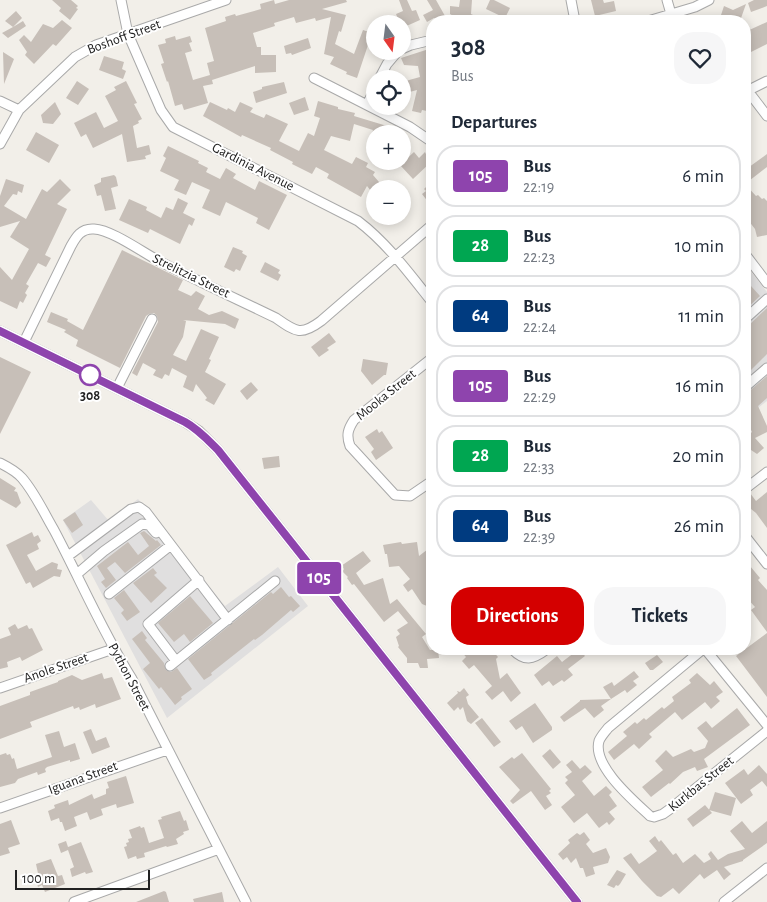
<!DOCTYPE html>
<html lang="en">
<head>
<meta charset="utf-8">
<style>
  :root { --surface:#fff; --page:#f6f6f7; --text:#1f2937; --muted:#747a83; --line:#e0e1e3; --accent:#d40000 }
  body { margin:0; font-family:"Alegreya Sans",sans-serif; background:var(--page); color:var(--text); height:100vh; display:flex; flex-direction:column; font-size:19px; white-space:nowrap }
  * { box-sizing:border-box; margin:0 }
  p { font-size:16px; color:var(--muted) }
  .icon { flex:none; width:28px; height:28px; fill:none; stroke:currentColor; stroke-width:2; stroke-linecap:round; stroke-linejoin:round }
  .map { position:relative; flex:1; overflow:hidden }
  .panel { position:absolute; left:426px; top:15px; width:325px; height:640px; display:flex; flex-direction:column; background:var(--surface); border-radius:20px; box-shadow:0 2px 12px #0003 }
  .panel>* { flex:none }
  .badge { padding:0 10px; border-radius:4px; font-size:18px; line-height:32px }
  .needle { width:32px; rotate:166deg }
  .controls { position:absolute; left:366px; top:15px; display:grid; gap:10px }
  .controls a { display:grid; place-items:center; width:45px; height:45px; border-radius:50%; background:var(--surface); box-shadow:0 2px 12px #0003; font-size:25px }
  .scale { position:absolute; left:15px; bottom:12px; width:135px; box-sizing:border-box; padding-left:5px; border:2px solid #222; border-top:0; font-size:14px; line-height:18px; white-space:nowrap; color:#222; -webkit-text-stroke:4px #fff; paint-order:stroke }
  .map>.badge { position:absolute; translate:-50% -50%; box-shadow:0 0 0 2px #fff }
  h2 { padding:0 25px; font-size:19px; line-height:45px }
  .round { display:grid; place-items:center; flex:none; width:52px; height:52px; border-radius:20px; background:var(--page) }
  .headline { display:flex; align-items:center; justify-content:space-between; height:85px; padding:0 25px }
  h1 { font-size:24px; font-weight:700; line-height:38px }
  .button { display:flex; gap:10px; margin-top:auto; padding:10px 25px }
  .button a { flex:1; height:58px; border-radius:20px; background:var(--accent); color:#fff; font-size:20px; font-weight:700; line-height:58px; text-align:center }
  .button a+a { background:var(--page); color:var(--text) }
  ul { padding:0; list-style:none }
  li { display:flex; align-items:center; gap:15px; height:62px; margin:0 10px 8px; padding:0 15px; border:2px solid var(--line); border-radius:20px }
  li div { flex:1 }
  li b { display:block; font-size:19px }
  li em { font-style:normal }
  li .badge { min-width:55px; font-weight:700; text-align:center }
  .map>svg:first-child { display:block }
</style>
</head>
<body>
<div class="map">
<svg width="767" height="902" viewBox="0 0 767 902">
  <rect width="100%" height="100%" fill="#f2efe9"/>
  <path fill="#e0dfdf" d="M745,264L767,292V401L745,418Z
    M138,499L225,606L278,567L308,606L167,718L63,520L91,500L109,521Z"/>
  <path fill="#c7bfb8" d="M52,0H71L78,6L76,8L78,9L70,20L59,11L61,8Z
    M274,0L275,4L289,0H346L347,2L322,9L346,15L341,32L339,31L335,44L354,54L363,30L372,33L357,78L346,74L347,72L330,64L334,57L324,54L331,17L316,21L315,18L296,23L294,17L274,23L275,26L253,33L257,47H261V55H276V72L255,73V66L212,80L213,84L203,86L208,103L184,110L182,104L175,106L168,81L167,82L161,64L164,63L158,45L166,43L165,39L175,36L176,40L190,36L192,42L189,43L192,51L185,53L193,80L210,75L207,63L214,61L205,28L226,21L225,17L235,14L236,16L261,9L260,4Z
    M399,0H407L412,11L416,10L420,20L402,28V24H400L396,14L403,11Z
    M427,0H436L445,16L436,21L434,18L427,22L423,15L433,10Z
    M460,0H472L471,14L473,15L469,21H462L450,14V6L459,7Z
    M490,0H494L510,8L505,18L486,9Z
    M591,0H603L604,3L614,1L616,11L595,16Z
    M754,0H767V6L751,12L748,3Z
    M746,4L740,21L721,15L724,6L733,10Z
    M16,11L22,18L13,27L23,21L26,26L8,38L2,33L13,27L5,21Z
    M62,20L72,28L56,46L53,44L34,64L25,55L27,52L19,40L24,35L31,42L43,24L53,28Z
    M767,22V44L745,55V32Z
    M308,38L311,48L292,55L291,53L286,54L284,46Z
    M432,48V112L422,110L421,113L412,111L417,90L402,94V82L420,77L418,66L404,65L401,58Z
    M3,52L14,59L4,84Z
    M104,56L124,62L122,69L126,71L123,79L99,70Z
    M77,81L89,89L78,105L66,98Z
    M126,81L137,103L134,104L142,119L138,121L139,123L133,126L137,148L149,145L151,154L145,156L146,159L127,162L122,134L93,148L86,134L81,137L74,123L96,112L104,128L118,121L105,96L116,90L114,87Z
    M284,82L287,93L256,103L253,92L262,89V87Z
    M305,97L309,110L294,115L289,103Z
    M318,101L338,107V109L355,113L354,116L387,126L385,134H375V152L367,149L373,130L354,124L350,141L331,136L324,150L352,164L356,157L368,163L366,167L375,172L373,175L385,189H375V196L367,186L361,197L327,178L329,174L316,167L312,174L292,164L293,162L270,150L271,148L242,135L241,137L203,116L210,102L227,110L228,108L235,112L240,102L253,108L250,112L264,118L266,114L288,124L279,141L299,151L308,133L314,136L320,118L314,116Z
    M55,102L61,114L53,124L43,123L41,115Z
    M36,132L59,145L49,163L26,150Z
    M168,146L199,161L198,163L208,168L206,172L220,179L226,168L236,174L233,178L255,190L259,181L287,195L269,230L256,223L258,218L226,202L220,216L202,208L210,190L192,182L186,195L174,190L179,180L160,171L166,158L163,156Z
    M414,152L419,158L425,152L430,163L413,179L400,165Z
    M767,154V167L745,184L756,196L758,195L762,199L764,198L767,201V235L757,237L755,229L745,216V170Z
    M114,175L116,177L118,186L111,188L116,209L105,211L101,195L97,196L94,185L101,182V178Z
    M6,179L24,185L22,193L18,191L17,195L13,194L4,206L26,219L42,189L47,192L60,179L71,190L57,204L67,209L45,255L51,258L46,267L38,263L26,284L29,286L25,293L27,295L23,303L20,301L17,309L0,301V267L12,280L29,249L10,237L20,221L0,227V196Z
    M429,184L431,187L432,186V207L422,194L426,191L424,189Z
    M178,198L188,203L183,213L195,219L192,226L189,224L180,244L150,229L148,233L119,220L129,199L147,207L146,210L161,218L166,207L173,210Z
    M233,247L243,251L242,253L247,256L240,271L236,269L234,272L224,267Z
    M122,250L183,280L178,290L191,296L196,291L205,296L198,309L209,315L222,311L239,319L235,329L225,324L183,320L186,321L183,337L173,355L186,361L201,329L219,337L209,359L211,360L205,372L226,384L214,405L205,400L207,398L196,384L193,392L183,387L187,376L172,368L169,376L165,374L162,379L153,375L156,370L143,363L137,376L132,373L158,322L157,316L154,313L149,314L146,316L120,368L76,346L78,340L64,332L66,330L47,322L51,312L68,319L67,321L83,330Z
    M265,262L280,270L278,273L281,275L278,281L260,272Z
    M751,286L760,296L745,310V291Z
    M767,308V354L745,376V329Z
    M329,333L336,342L327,348L329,350L319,357L311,347Z
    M0,357L31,372L0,434Z
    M363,359L388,363L386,375H384L372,385L361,371Z
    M767,376V398L758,406L767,426V432L755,438L764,448L757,454L751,450L745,454V438L752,432L745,417V395Z
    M251,382L258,390L247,400L240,391Z
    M377,429L379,433L382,431L393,448L376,460L371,452L374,449L365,437Z
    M279,456L280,467L264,469L262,458Z
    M0,478L16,488L14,491L17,492L21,503L16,508L0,499Z
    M767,492V528L756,513L751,509L745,514V496L750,493L756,501Z
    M75,512L83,525L72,533L63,520Z
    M144,531L156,541L157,540L161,545L125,573L115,562L107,568L116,580L106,588L101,582L105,579L97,566L128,542L138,555L149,546L140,533Z
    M32,532L34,537L38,535L41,541L37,544L39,549L27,555L36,571L52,562L58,564L57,569L62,570L60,577L54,576L33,588L30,582L26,584L6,545Z
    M401,542L402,544L417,542L419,556L432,546V608L422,604L412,589L408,592L403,585L410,579L399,566L389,567L387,554H385L383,545Z
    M363,551L371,561L356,573L364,585L383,578L390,604L397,599L426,634L422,637L430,650L438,649L439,658L427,659L428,668H420L418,663H407V658L398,647L399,646L396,637L400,634L397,630L408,623L398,611L384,622L354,584L352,585L347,578L348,577L342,571L344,569L341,566Z
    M745,560L760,578L758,580L767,590V632L751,610L755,607L745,596Z
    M153,568L157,573L154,575L167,588L151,603L133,583Z
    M281,587L289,597L291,596L300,606L293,612L291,610L262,635L255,640L254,639L211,673L212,675L204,680L188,659L271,592L273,594Z
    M124,590L140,612L127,621L121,613L124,610L114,598Z
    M190,596L213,623L190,642L184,634L174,642L158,623Z
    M15,624L18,629L27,625L29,629L32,628L43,650L22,661L20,657L7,662L8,667L0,669V639L11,635L8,628Z
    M142,631L147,638L145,640L164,663L166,670L171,672L177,668L192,689L181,697L182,699L175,705L161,687L159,689L143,669L150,663L132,639Z
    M767,633V697L736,656Z
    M459,649H491L498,657L496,659L500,679L507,673L521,693L511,702L503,691L492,700L485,692L492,686L474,665L469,669L462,661L466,657Z
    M579,649L585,656L568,669L573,675L564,682L562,680L553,686L549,681L542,686L534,675L557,656L562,662Z
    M657,655L663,662L653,670H650L645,663Z
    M634,671L639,677L633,681L637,685L627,693L625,690L611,699L603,687L612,682L614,686Z
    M102,673L104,679L112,677L121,699L96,708L95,704L80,710L79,707L74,709L73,706L30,722L32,727L0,739V706L30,695V692L58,682V681L72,675L82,680Z
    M697,673L710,685L714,681L723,692L716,697L720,701L711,709L705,702L682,720L675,712L649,734L652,737L639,749L634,744L614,760L608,752L627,736L623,732L635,722L637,724L644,718L646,720L662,707L664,709L674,701L672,697L691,683L689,680Z
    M464,688L469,695L466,697L468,704L479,717L471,724L467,721L463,707L460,710L458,707L454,711L447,703L458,693L457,691L460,692Z
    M611,699L601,706L604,710L594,718L585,708L564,722L560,717L580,701V700Z
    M535,703L552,727V730L533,743L522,726L516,730L509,721Z
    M737,708L750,725L704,759L708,767L697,771L695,767L683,772L670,784L669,783L651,797L642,787L663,770L655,761L666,750L673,757L691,749L694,752L705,748L708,741L697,728L706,721L712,728Z
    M482,718L501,742L494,747L475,723Z
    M91,729L96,741L106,737L110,747L92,754L83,732Z
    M59,731L64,747L75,743L80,759L70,762V760L47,767L45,769L46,772L38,775L37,772L18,779L15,783L0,787V755L6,753L7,755L10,754L12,759L14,758L17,769L52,757L45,735Z
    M550,749L561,762L553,769L542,756Z
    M522,753L551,789L549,791L551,793L546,796L552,805L545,810L531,791L513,804L510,801L520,790L499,767L512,757L514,759Z
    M572,760L580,769L585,765L592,772L582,781L594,796L606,786L612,792L609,795L617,806L609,812L615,819L609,825L607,822L599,828L587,813L574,823L561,807L575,795L565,783L568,780L565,777L572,772L566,765Z
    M759,765L767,774V787L762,781L750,790L753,795L741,804L725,783L744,769L748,775Z
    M126,776L134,803L117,808L116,804L101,809L103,815L90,820L87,812L74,817L77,826L65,831L62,822H60L59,818L51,821L48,811L55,808L54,805L68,800L69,805L92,794L94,799L106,794V789L109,788L107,782Z
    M715,792L736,798L731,816L709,810Z
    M705,805L712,813L693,827L687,819Z
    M180,811L184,821L186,820L189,830L183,832L184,834L176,839L178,844L167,847L166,846L144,853L145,857L137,859L136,856L128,859L124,847L127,846L126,843L129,842L128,839L132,838L129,830L140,826L141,828L144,827L149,843L164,838L158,820L162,819L161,817Z
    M11,820L20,844L8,848L10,853L0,856V824Z
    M742,821L752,833L767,821V843L743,860V861L724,867L731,874L724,880L717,870L704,879L700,874L679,894L673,888L661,897L657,896L642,881L623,858L631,853L639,864L645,860L657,851L649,841L655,836L659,842L661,840L673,855L676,853L683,863L695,854L704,863L711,859L708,854L711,851L718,860L728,854L745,849L730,831Z
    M584,832L590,840L586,844L593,853L606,848L610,857L608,863L593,867L595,874L586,877L583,868H580L576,858L571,863L567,857L563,860L558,854L570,843L568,840L577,833L580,835Z
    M66,841L68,847L81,842L93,872L86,874L85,872L72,877L70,869L74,867L68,850L61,853L58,844Z
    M51,859L58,876L62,875L65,884L45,892L42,885L38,887L36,879L39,878L36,864Z
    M617,870L626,874L620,884L618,886L616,885L614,888L607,885Z
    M164,891L166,892L169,902H136Z
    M222,892L224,902H194L193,899Z"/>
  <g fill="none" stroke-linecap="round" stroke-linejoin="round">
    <g stroke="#a9a9a9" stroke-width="11">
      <path id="minor" d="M121,0L128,34L161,110L173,127L358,221C387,243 409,273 432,302
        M571,0L575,21
        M667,0L671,14
        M648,21L695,7L709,0
        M402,49L411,45L432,40
        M314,78L410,127L432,142
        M379,79L387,64L398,51
        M748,91L767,116
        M745,92L767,81
        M0,101L19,110
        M367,105L375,88
        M0,144L19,110L75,57L96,45L226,0
        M745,254L767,283
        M745,319L767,299
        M0,331L185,422L199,431L218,450L577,902
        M24,342L71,246C76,237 81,228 94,229C112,230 142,252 159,261C197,281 237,299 276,318C296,332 301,336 321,321L432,225
        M432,358L354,420C348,429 346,435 350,446L395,495L410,496L432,481
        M745,387L767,368
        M117,388L152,319
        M0,463C8,467 16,471 22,478C35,493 44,513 54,530C80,579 102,631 132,679L246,902
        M745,489L767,472
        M745,536L767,564
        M68,556L123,515L131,509L139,507L146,512L228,620
        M77,574L104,551L142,524L149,525L156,533
        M109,594L171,545
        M512,649C525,662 532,660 547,649
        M703,649L608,728C605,732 601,736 599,741C592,766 634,801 650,816L654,817L663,814L670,809L767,731
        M705,649L767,725
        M176,661L148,624L199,580
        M170,666L275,581
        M0,688L113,649
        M0,808L167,750
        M74,902L219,849
        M724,902L767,868"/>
    </g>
    <use href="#minor" stroke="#fff" stroke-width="9"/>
  </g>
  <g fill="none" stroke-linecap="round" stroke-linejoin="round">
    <g stroke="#fff" stroke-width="11">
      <path id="line" d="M0,331L185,422C198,429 208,440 218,450L577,902"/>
    </g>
    <use href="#line" stroke="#8e44ad" stroke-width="8"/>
  </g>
  <circle fill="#fff" stroke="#8e44ad" stroke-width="2.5" cx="90" cy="375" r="10"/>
  <g text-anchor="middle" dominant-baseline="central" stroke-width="4" stroke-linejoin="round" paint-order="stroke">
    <g font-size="14" fill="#222" stroke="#fff">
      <text transform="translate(124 37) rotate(-20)">Boshoff Street</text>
      <text transform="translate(253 167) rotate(27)">Gardinia Avenue</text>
      <text transform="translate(191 276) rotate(26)">Strelitzia Street</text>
      <text transform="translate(386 395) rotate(-39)">Mooka Street</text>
      <text transform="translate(56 668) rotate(-19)">Anole Street</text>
      <text transform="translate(129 677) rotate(62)">Python Street</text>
      <text transform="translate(83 778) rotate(-20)">Iguana Street</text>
      <text transform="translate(701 784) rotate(-39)">Kurkbas Street</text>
    </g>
    <g font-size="14" font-weight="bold" fill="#222" stroke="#fff">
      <text x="90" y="396">308</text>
    </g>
  </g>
</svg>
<div class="controls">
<a><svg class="needle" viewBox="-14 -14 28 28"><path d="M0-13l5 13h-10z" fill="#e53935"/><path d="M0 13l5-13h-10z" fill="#747a83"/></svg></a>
<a><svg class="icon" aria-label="locate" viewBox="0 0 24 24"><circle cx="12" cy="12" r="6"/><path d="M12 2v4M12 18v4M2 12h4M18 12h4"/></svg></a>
<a>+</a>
<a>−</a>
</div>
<div class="scale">100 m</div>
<b class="badge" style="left:319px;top:578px;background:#8e44ad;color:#fff">105</b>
<section class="panel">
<div class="headline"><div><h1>308</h1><p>Bus</p></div><a class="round"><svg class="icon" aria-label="heart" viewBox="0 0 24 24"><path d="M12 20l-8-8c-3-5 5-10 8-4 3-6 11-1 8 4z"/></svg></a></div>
<h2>Departures</h2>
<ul>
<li><span class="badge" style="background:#8e44ad;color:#fff">105</span><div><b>Bus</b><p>22:19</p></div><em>6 min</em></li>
<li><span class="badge" style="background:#00a651;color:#fff">28</span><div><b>Bus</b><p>22:23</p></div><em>10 min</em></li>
<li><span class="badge" style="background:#003b80;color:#fff">64</span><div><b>Bus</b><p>22:24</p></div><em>11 min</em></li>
<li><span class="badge" style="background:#8e44ad;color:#fff">105</span><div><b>Bus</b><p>22:29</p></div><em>16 min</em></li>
<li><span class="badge" style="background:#00a651;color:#fff">28</span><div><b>Bus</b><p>22:33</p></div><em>20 min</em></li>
<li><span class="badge" style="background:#003b80;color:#fff">64</span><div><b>Bus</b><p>22:39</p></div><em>26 min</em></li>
</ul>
<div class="button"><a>Directions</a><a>Tickets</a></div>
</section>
</div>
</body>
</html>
